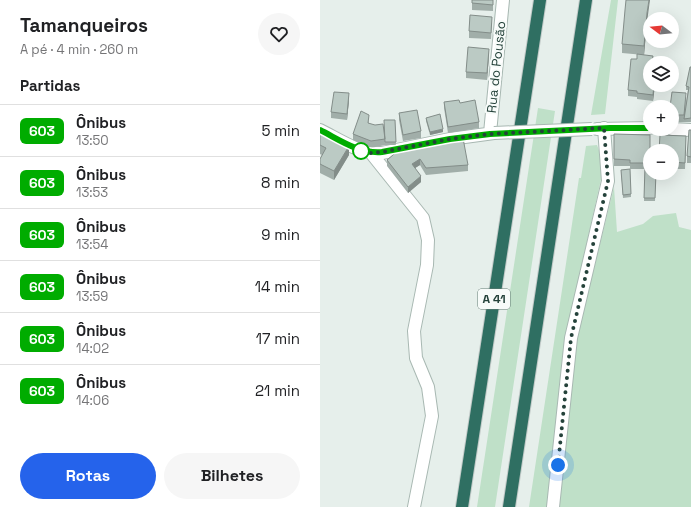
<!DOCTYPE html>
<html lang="pt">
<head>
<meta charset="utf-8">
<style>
  :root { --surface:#fff; --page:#f6f6f6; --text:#202124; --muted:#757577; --line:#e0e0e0; --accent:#2563eb }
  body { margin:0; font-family:"Space Grotesk",sans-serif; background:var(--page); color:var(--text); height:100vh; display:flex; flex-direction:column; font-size:15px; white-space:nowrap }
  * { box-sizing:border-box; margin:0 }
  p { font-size:13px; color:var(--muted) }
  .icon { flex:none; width:22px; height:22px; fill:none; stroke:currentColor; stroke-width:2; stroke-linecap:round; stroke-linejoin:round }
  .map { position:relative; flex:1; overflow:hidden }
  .panel { display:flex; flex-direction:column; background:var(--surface); width:320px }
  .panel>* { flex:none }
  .badge { padding:0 8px; border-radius:6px; font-size:14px; line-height:26px }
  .needle { width:26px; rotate:286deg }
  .controls { position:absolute; left:323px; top:12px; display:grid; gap:8px }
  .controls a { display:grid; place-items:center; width:36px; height:36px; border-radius:50%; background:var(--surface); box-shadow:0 4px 16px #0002; font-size:20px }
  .you { position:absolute; width:20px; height:20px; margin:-10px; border:3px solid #fff; border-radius:50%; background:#1a73e8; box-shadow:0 0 0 6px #1a73e833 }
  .map>.badge { position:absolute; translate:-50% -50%; box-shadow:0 0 0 2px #fff }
  h2 { padding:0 20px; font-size:15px; line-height:36px }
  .round { display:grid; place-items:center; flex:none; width:42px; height:42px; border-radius:21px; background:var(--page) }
  .overview { display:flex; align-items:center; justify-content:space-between; height:68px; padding:0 20px }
  h1 { font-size:19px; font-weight:700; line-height:30px }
  .primary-button { display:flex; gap:8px; margin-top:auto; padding:8px 20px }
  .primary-button a { flex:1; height:46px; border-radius:24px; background:var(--accent); color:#fff; font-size:16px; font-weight:700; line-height:46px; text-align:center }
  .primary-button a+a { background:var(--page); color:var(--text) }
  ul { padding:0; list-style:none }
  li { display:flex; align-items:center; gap:12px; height:52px; padding:0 20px; border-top:1px solid var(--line) }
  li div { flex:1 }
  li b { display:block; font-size:15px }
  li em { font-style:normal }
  li .badge { min-width:44px; font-weight:700; text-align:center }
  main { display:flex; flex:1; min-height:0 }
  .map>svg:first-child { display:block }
</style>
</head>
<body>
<main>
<section class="panel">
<div class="overview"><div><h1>Tamanqueiros</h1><p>A pé · 4 min · 260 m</p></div><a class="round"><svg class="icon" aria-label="heart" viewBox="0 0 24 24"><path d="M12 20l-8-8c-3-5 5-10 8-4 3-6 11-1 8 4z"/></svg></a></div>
<h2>Partidas</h2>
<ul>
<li><span class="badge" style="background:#00ac00;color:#fff">603</span><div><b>Ônibus</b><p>13:50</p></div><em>5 min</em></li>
<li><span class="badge" style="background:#00ac00;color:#fff">603</span><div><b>Ônibus</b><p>13:53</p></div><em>8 min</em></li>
<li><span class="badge" style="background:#00ac00;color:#fff">603</span><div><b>Ônibus</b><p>13:54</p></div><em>9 min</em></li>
<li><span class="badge" style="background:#00ac00;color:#fff">603</span><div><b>Ônibus</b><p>13:59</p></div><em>14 min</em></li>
<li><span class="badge" style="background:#00ac00;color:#fff">603</span><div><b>Ônibus</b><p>14:02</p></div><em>17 min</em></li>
<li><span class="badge" style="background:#00ac00;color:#fff">603</span><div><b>Ônibus</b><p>14:06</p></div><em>21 min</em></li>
</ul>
<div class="primary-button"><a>Rotas</a><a>Bilhetes</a></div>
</section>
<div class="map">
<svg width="371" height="507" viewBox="0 0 371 507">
  <rect width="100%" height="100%" fill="#e6efeb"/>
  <path fill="#bfe0c8" d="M291,0H298L285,114L271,115Z
    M218,108L235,111L175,507H157Z
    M277,145L281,156L282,175L246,335L242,360L228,507H209L259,178H261L266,146Z
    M294,187L297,232L323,224L333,216L356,213L359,227L371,230V507H239L256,342Z"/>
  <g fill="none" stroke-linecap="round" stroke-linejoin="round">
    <g stroke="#a8b8b2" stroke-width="14">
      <path id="street" d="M277,129L330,128
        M352,129L371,130
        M0,130C20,140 39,154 62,153L130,139L174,133
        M170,133L183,0
        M51,153L103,218L108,240L107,265L94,331L96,358L108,387L112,416L94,507
        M233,507L251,338L288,181L284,128"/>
    </g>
    <g stroke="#c2cac8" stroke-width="14">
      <path id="highway" d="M142,507L220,0
        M189,507L266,0"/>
    </g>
    <use href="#street" stroke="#fff" stroke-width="12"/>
    <use href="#highway" stroke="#2f6f62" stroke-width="12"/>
    <g stroke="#a8b8b2" stroke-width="14" stroke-linecap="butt">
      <path id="street-bridge" d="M174,133L272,129"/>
    </g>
    <use href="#street-bridge" stroke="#fff" stroke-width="12"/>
  </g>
  <path fill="#a1aea9" d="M173,0V11L152,10V3Z
    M327,22L324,55L302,53V44Z
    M172,23L171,39L149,38V31Z
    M169,55L167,80L146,78V72Z
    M333,56V63H330L335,85L333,101L317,99V97L308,96V90L317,59Z
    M371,67V122H352V107L366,99L365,108L368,90H366V86Z
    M29,100L27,120L11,118V112Z
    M124,102L140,103L159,122V128L128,133L124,108Z
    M79,113L101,131V138L83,141L79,120Z
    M106,118L123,132L110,135L106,121Z
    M75,120L76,145H65L51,148L33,140V134L49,121L48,124L65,138Z
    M0,130L29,155L14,180L0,173V159L2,155L0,154Z
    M371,130V163H367V156Z
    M294,134L330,151V173H336L335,201H324L325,169H310V166H294Z
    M366,136L365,169H352V151Z
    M80,149L148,165V171L106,175L100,165L95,168L101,182L88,193L67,166V160Z
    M310,169L311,197L303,198L301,170Z"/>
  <path fill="#838d89" d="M329,0H330L327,22L324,55V46L327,13Z
    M169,49V55L167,80V73Z
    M334,85H335L333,101V95Z
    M29,93V100L27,120V114Z
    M123,129V132L110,135V132Z
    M29,146V155L14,180V171Z
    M100,159V165L92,170V164Z
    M101,176V182L88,193V187Z"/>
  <path fill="#bbcac4" stroke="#838d89" d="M152,0H173V5L152,3Z
    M306,0H329L327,13L324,46L302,44L305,10Z
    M150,15L172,17L171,33L149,31Z
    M148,47L169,49L167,73L146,72Z
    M317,54L333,56L332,63H330V85H334L333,95L317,93V91L308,90L311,59H317Z
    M370,67H371V118L364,119L369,87L366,86Z
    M14,92L29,93L27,114L11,112Z
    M352,92L366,93L364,115H352V107H350Z
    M139,100L140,103L155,100L159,122L128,127L124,102Z
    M97,110L101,131L83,135L79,113Z
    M41,111L49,115L48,123L55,125L63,124L65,139L51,141L33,134Z
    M120,114L123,129L110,132L106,118Z
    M64,120H75L76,142H65Z
    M0,130L29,146L14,171L0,164V159L6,148L0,145Z
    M369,130H371V157L367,156Z
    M294,134L330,135V163H310V160L294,159Z
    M340,135L366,136L365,163L352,162V151H339Z
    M143,138L148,165L106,168L100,159L92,164L101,176L88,187L67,160L80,149Z
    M325,167L330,168V173H336L335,198H324Z
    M310,169L311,194L303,195L301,170Z"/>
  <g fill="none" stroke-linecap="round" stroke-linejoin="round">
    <g stroke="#fff" stroke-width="9">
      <path id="line" d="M0,130C20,140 39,154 62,152L130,139L170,134L290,128H330"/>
    </g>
    <use href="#line" stroke="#00ac00" stroke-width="6"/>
    <path stroke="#24423a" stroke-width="4" stroke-dasharray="0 7.2" d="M41,151L39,150L51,153L62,152L130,139L170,134L284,128L288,181L251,338L238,465"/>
  </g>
  <circle fill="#fff" stroke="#00ac00" stroke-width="2" cx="41" cy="151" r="8"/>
  <g text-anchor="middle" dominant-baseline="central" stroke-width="4" stroke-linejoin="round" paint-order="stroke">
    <rect fill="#f7fbf9" stroke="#637a73" stroke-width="1" x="158" y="289" width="32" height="20" rx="3"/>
    <g font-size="12" font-weight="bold" fill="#24423a">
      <text x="174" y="299">A 41</text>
    </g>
    <g font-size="13" fill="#24423a" stroke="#f7fbf9">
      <text transform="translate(176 67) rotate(-84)">Rua do Pousão</text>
    </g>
  </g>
</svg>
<div class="controls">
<a><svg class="needle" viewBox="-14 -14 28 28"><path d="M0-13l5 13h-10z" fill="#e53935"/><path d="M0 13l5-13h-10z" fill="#757577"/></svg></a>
<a><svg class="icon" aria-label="layers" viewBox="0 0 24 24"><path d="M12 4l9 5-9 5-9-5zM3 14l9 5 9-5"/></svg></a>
<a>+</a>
<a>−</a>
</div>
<div class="you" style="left:238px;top:465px"></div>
</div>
</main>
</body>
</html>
